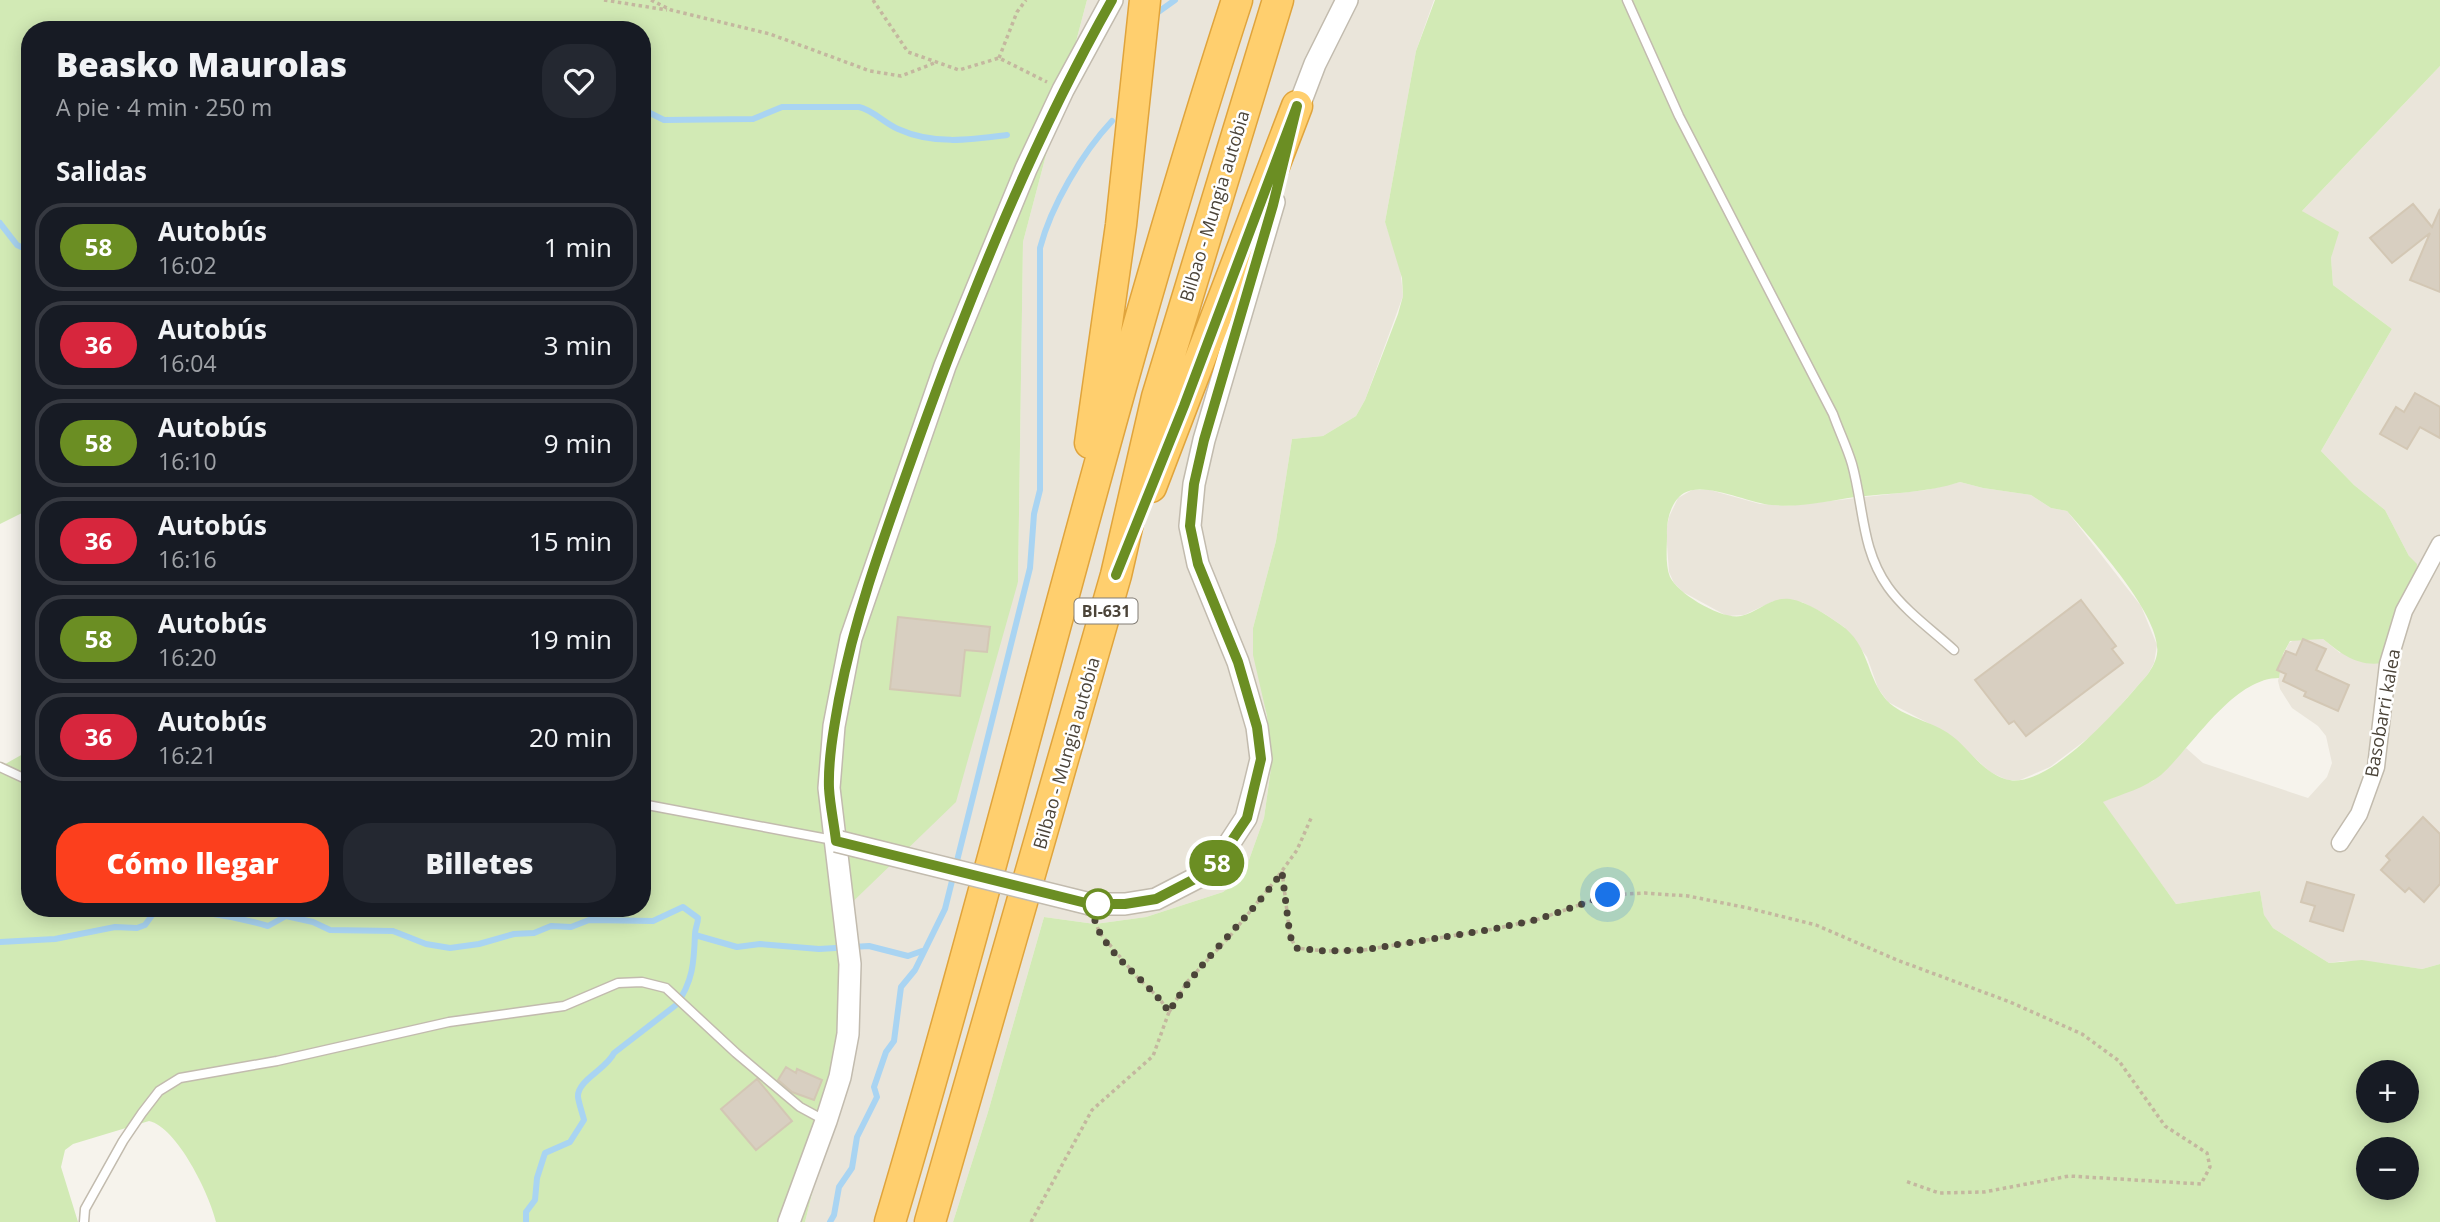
<!DOCTYPE html>
<html lang="es">
<head>
<meta charset="utf-8">
<style>
  :root { --surface:#171b24; --page:#242831; --text:#f1f3f6; --muted:#9ea1a6; --line:#363941; --accent:#fc3f1d }
  body { margin:0; font-family:"Open Sans",sans-serif; background:var(--page); color:var(--text); height:100vh; display:flex; flex-direction:column; font-size:26px; white-space:nowrap }
  * { box-sizing:border-box; margin:0 }
  p { font-size:23px; color:var(--muted) }
  .icon { flex:none; width:38px; height:38px; fill:none; stroke:currentColor; stroke-width:2; stroke-linecap:round; stroke-linejoin:round }
  .map { position:relative; flex:1; overflow:hidden }
  .side { position:absolute; left:21px; top:21px; width:630px; height:896px; display:flex; flex-direction:column; background:var(--surface); border-radius:28px; box-shadow:0 4px 18px #0003 }
  .side>* { flex:none }
  .badge { padding:0 14px; border-radius:23px; font-size:24px; line-height:46px }
  .fabs { position:absolute; left:2356px; top:1060px; display:grid; gap:14px }
  .fabs a { display:grid; place-items:center; width:63px; height:63px; border-radius:50%; background:var(--surface); box-shadow:0 4px 18px #0003; font-size:35px }
  .you { position:absolute; width:35px; height:35px; margin:-18px; border:5px solid #fff; border-radius:50%; background:#1a73e8; box-shadow:0 0 0 10px #1a73e833 }
  .map>.badge { position:absolute; translate:-50% -50%; box-shadow:0 0 0 4px #fff }
  h2 { padding:0 35px; font-size:26px; line-height:63px }
  .round { display:grid; place-items:center; flex:none; width:74px; height:74px; border-radius:28px; background:var(--page) }
  .overview { display:flex; align-items:center; justify-content:space-between; height:119px; padding:0 35px }
  h1 { font-size:33px; font-weight:800; line-height:52px }
  .action { display:flex; gap:14px; margin-top:auto; padding:14px 35px }
  .action a { flex:1; height:80px; border-radius:28px; background:var(--accent); color:#fff; font-size:28px; font-weight:800; line-height:80px; text-align:center }
  .action a+a { background:var(--page); color:var(--text) }
  ul { padding:0; list-style:none }
  li { display:flex; align-items:center; gap:21px; height:88px; margin:0 14px 10px; padding:0 21px; border:4px solid var(--line); border-radius:28px }
  li div { flex:1 }
  li b { display:block; font-size:26px }
  li em { font-style:normal }
  li .badge { min-width:77px; font-weight:700; text-align:center }
  .map>svg:first-child { display:block }
</style>
</head>
<body>
<div class="map">
<svg width="2440" height="1222" viewBox="0 0 2440 1222">
  <rect width="100%" height="100%" fill="#f6f3ec"/>
  <path fill="#eae5da" d="M1087,0H1434L1416,51L1385,222L1400,266L1403,296L1365,400L1356,416L1323,436L1292,439L1276,541L1253,628L1267,716L1271,768L1264,818L1245,871L1239,880L1223,892L1146,917L1095,924L1044,917L988,1112L953,1222H805L832,1116L861,984L839,915L869,884L1018,582L1023,242Z
    M2440,66V964L2422,969L2380,963L2343,961L2329,963L2273,928L2264,916L2260,891L2176,904L2102,802L2153,781L2186,748L2203,763L2308,798L2327,777L2332,763L2326,736L2318,726L2292,708L2280,689L2278,681L2284,654L2289,643L2294,640L2323,639L2340,653L2409,556L2385,510L2354,485L2321,451L2392,329L2333,285L2331,258L2334,244L2302,211Z
    M1960,482L1983,488L2031,495L2051,508L2067,511L2141,606L2157,645L2154,663L2148,674L2099,730L2050,767L2020,780H2007L1990,772L1949,734L1888,702L1878,688L1867,657L1844,627L1825,614L1802,602L1774,601L1744,615L1727,616L1683,592L1674,583L1669,572L1666,531L1669,517L1678,498L1692,490H1710L1760,504L1787,506L1926,490Z"/>
  <path fill="#d2eab5" fill-rule="evenodd" d="M0,0H1087L1023,242L1018,582L956,802L839,915L860,975V1003L805,1222H216C210,1195 177,1127 149,1121L73,1144L65,1150L61,1167L78,1222H0V767L30,750V908H642V30H30V509L0,524Z
    M1435,0H2440V66L2302,211L2339,232L2331,258L2333,285L2392,329L2321,451L2354,485L2385,510L2409,556L2417,564L2416,577L2382,663C2358,667 2340,653 2323,639L2290,641L2283,654L2279,678C2233,678 2193,746 2161,775C2145,788 2122,794 2103,802L2176,904L2260,891L2264,915L2273,928L2329,963L2362,960L2422,969L2440,964V1222H953L988,1112L1044,917L1095,924L1146,917L1223,892L1239,880L1245,871L1264,818L1271,768L1267,716L1253,655V628L1276,541L1292,439L1323,436L1356,416L1365,400L1398,314L1403,296L1402,278L1385,222L1416,51ZM1960,482L1983,488L2031,495L2051,508L2067,511C2091,539 2163,617 2157,654C2156,661 2152,668 2148,674C2123,703 2048,793 2005,779C1979,770 1969,747 1948,733C1929,720 1898,716 1884,697C1866,674 1869,645 1841,625C1827,615 1808,602 1790,599C1772,596 1758,612 1741,616C1722,620 1678,594 1670,577C1665,565 1667,547 1667,535C1666,521 1671,501 1684,493C1705,481 1748,503 1772,505C1800,508 1828,501 1855,497C1890,493 1926,493 1960,482ZM2368,1073H2406V1111H2368ZM2368,1150H2406V1188H2368Z"/>
  <g fill="none" stroke-linecap="round" stroke-linejoin="round">
    <path stroke="#a9d4f2" stroke-width="6" d="M1154,15L1175,0
      M642,104L650,113L664,120L753,119L782,107H859C873,110 884,123 898,129C933,145 969,140 1007,135
      M0,223L17,245L30,251
      M695,935L737,947L760,944L819,949L869,946L908,956L922,951
      M0,942L55,939L115,927L137,928L145,925L153,914C180,905 241,918 268,926L286,916L313,922L330,930L393,931L426,944L450,948L479,944L514,934L534,933L551,926L571,927L589,920L653,921L683,907L698,918C698,924 695,928 695,934C694,962 693,982 676,1005L614,1053C607,1069 577,1080 578,1097C579,1104 582,1112 584,1120L570,1142L545,1153L537,1178L535,1200L526,1212V1222
      M830,1222L834,1215L839,1187L852,1168L857,1137L877,1097L874,1087L886,1052L894,1041L901,987L915,970L945,909L1030,568L1034,514L1040,490V248C1051,206 1082,153 1112,121"/>
  </g>
  <path fill="#d8cfc1" stroke="#d3c7b4" stroke-width="2" d="M2413,204L2432,227L2440,209V292L2410,280L2430,233L2392,263L2370,238Z
    M2415,393L2440,407V438L2420,427L2407,449L2380,434L2396,407L2404,412Z
    M2081,600L2116,646L2112,649L2123,663L2026,736L2014,721L2009,724L1975,680Z
    M898,617L990,627L987,652L965,650L960,696L890,689Z
    M2303,639L2326,649L2316,670L2349,685L2338,711L2304,696L2306,692L2283,681L2286,674L2277,670L2286,651L2296,655Z
    M2423,817L2440,834V884L2424,902L2409,888L2405,892L2381,870L2390,860L2386,856Z
    M2307,882L2354,895L2343,931L2310,921L2315,906L2301,902Z
    M786,1067L796,1073L797,1069L822,1080L814,1100L792,1092L778,1080Z
    M757,1079L792,1121L756,1150L721,1109Z"/>
  <g fill="none" stroke-linecap="round" stroke-linejoin="round">
    <g stroke="#c2bbae" stroke-width="11">
      <path id="service" d="M1627,0L1679,116L1833,414C1839,431 1847,447 1852,464C1864,507 1861,549 1888,587C1905,611 1932,630 1954,650
        M0,767L30,781
        M642,804L833,840
        M84,1222L85,1209L123,1141L142,1113L159,1091L180,1078L277,1061L449,1022L564,1006L618,983L642,982L666,988L736,1053L800,1107L824,1120"/>
    </g>
    <g stroke="#c2bbae" stroke-width="19">
      <path id="minor" d="M2340,843L2359,814L2376,767L2388,664L2404,611L2440,544"/>
    </g>
    <g stroke="#c2bbae" stroke-width="24">
      <path id="tertiary" d="M1294,119L1315,64L1347,0
        M1090,904H1125L1156,899L1212,870L1246,818L1254,788L1261,759L1257,727L1238,662L1198,564L1190,526L1194,484L1204,440L1274,202
        M789,1222L826,1121L840,1077L848,1034L850,964L829,788L834,726L851,638L945,366L1026,169L1063,90L1112,0"/>
    </g>
    <g stroke="#e0a43c" stroke-width="33">
      <path id="motorway" d="M1090,443L1121,225L1145,0
        M1151,487L1297,106
        M890,1222C1011,816 1106,403 1237,0
        M930,1222L1116,575L1157,397L1278,0"/>
    </g>
    <path stroke="#c4b79f" stroke-width="3.5" stroke-dasharray="3.5 3.5" stroke-linecap="butt" d="M604,0L667,10
      M651,0L671,10L770,34L870,71L901,76L937,62
      M873,0L908,52L959,70L999,58L1047,82
      M999,58L1017,12L1026,0
      M1282,871L1290,936L1296,948L1325,951L1364,950L1494,929L1539,919L1608,895L1645,893L1688,896L1748,908L1816,925L1897,960L2010,1002L2082,1034L2119,1061L2165,1126L2207,1153L2210,1167L2201,1184L2069,1176L1984,1192L1939,1193L1905,1181
      M1169,1012L1187,982L1230,936L1274,882L1297,850L1312,816
      M1031,1222L1092,1110L1153,1056L1169,1012L1159,998L1137,977L1099,932L1096,923"/>
    <use href="#service" stroke="#fff" stroke-width="8"/>
    <use href="#minor" stroke="#fff" stroke-width="16"/>
    <use href="#tertiary" stroke="#fff" stroke-width="21"/>
    <use href="#motorway" stroke="#ffcf6e" stroke-width="30"/>
    <g stroke="#c2bbae" stroke-width="24" stroke-linecap="butt">
      <path id="tertiary-bridge" d="M836,841L1090,904"/>
    </g>
    <use href="#tertiary-bridge" stroke="#fff" stroke-width="21"/>
  </g>
  <g fill="none" stroke-linecap="round" stroke-linejoin="round">
    <g stroke="#fff" stroke-width="16">
      <path id="line" d="M1112,0C1033,140 972,290 918,441C888,526 856,610 839,699C834,727 828,759 829,788C830,806 834,823 836,841L1090,904H1125L1156,899L1212,870L1247,818L1254,788L1261,759L1257,727L1238,662L1198,564L1190,526L1194,484L1204,440L1273,205L1297,106L1184,406L1116,575"/>
    </g>
    <use href="#line" stroke="#6b8e23" stroke-width="10"/>
    <path stroke="#4b4439" stroke-width="7" stroke-dasharray="0 12.6" d="M1098,904H1090C1093,913 1095,923 1099,931C1116,963 1150,983 1169,1012C1199,960 1247,921 1282,872L1290,936L1296,948L1325,951L1364,950L1494,929L1539,919L1608,895"/>
  </g>
  <circle fill="#fff" stroke="#6b8e23" stroke-width="3.5" cx="1098" cy="904" r="14"/>
  <g text-anchor="middle" dominant-baseline="central" stroke-width="5" stroke-linejoin="round" paint-order="stroke">
    <rect fill="#fff" stroke="#817c74" stroke-width="2" x="1074.5" y="598.5" width="63" height="25" rx="5"/>
    <g font-size="16" font-weight="bold" fill="#4b4439">
      <text x="1106" y="611">BI-631</text>
    </g>
    <g font-size="18" fill="#4b4439" stroke="#fff">
      <text transform="translate(1214 206) rotate(-73)">Bilbao - Mungia autobia</text>
      <text transform="translate(2382 713) rotate(-80)">Basobarri kalea</text>
      <text transform="translate(1066 753) rotate(-74)">Bilbao - Mungia autobia</text>
    </g>
  </g>
</svg>
<div class="fabs">
<a>+</a>
<a>−</a>
</div>
<div class="you" style="left:1608px;top:895px"></div>
<b class="badge" style="left:1217px;top:863px;background:#6b8e23;color:#fff">58</b>
<section class="side">
<div class="overview"><div><h1>Beasko Maurolas</h1><p>A pie · 4 min · 250 m</p></div><a class="round"><svg class="icon" aria-label="heart" viewBox="0 0 24 24"><path d="M12 20l-8-8c-3-5 5-10 8-4 3-6 11-1 8 4z"/></svg></a></div>
<h2>Salidas</h2>
<ul>
<li><span class="badge" style="background:#6b8e23;color:#fff">58</span><div><b>Autobús</b><p>16:02</p></div><em>1 min</em></li>
<li><span class="badge" style="background:#d7263d;color:#fff">36</span><div><b>Autobús</b><p>16:04</p></div><em>3 min</em></li>
<li><span class="badge" style="background:#6b8e23;color:#fff">58</span><div><b>Autobús</b><p>16:10</p></div><em>9 min</em></li>
<li><span class="badge" style="background:#d7263d;color:#fff">36</span><div><b>Autobús</b><p>16:16</p></div><em>15 min</em></li>
<li><span class="badge" style="background:#6b8e23;color:#fff">58</span><div><b>Autobús</b><p>16:20</p></div><em>19 min</em></li>
<li><span class="badge" style="background:#d7263d;color:#fff">36</span><div><b>Autobús</b><p>16:21</p></div><em>20 min</em></li>
</ul>
<div class="action"><a>Cómo llegar</a><a>Billetes</a></div>
</section>
</div>
</body>
</html>
